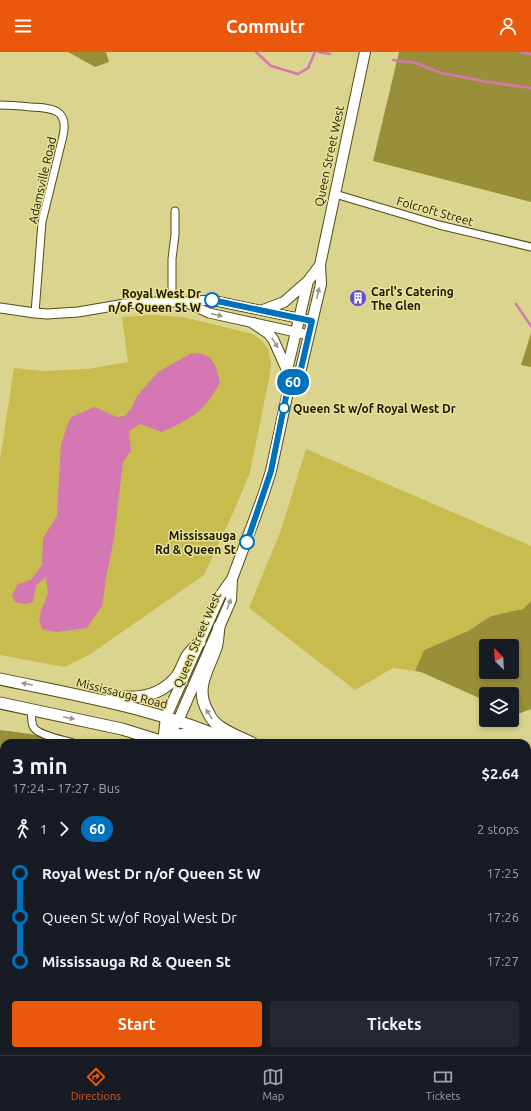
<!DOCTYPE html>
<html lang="en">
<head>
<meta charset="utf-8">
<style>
  :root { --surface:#171b24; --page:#242831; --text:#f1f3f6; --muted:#9ea1a6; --line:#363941; --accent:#ea580c }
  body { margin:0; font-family:Ubuntu,sans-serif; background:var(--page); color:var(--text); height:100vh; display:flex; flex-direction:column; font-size:15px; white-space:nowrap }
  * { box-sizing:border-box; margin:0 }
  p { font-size:13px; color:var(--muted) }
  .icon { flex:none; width:22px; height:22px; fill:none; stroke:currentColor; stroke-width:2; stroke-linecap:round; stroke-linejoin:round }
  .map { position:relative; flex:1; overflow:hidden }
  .side { position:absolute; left:0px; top:687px; width:531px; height:316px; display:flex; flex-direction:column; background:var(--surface); border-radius:12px 12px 0 0; box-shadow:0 2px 6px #0003 }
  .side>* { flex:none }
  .badge { padding:0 8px; border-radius:13px; font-size:14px; line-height:26px }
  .needle { width:26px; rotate:336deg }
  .buttons { position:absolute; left:479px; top:587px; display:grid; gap:8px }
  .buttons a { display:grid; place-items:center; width:40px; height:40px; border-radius:4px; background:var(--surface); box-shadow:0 2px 6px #0003; font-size:20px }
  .map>.badge { position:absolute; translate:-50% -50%; box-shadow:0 0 0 2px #fff }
  .legs { display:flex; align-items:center; gap:6px; height:44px; padding:0 12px; font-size:13px }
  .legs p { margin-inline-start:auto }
  .summary { display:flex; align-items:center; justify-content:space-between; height:68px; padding:0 12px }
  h1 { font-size:22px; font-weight:600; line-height:30px }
  .primary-button { display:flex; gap:8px; margin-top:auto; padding:8px 12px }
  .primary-button a { flex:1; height:46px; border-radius:4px; background:var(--accent); color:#fff; font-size:16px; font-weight:600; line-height:46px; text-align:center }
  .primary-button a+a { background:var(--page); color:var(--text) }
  ul { padding:0 12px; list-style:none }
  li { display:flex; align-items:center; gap:14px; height:44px; font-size:15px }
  li i { display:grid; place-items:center; width:6px; height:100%; margin:0 5px; background:currentColor }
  li i::after { content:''; width:10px; height:10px; margin:-5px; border:3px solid; border-radius:50%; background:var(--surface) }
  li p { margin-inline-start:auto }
  li:first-child i { background:linear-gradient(#0000 50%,currentColor 0) }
  li:last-child i { background:linear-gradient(currentColor 50%,#0000 0) }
  header { display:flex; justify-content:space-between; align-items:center; height:52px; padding:0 12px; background:var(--accent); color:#fff; font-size:18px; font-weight:600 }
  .tab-bar { display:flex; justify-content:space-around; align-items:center; height:56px; border-top:1px solid var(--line); background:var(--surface); font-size:11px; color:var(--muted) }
  .tab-bar a { display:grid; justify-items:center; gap:2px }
  .tab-bar .selected { color:var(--accent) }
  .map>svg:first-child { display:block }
</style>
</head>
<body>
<header><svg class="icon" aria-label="menu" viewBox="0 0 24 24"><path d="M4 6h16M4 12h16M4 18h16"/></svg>Commutr<svg class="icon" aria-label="person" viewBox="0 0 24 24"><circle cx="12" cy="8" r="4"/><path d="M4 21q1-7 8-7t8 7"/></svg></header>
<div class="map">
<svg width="531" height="1003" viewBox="0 0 531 1003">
  <rect width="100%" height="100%" fill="#dbd48e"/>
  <path fill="#c8bc4f" d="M153,263L183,265L253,282L263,290L268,297L271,311L270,322L250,420L234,459L204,523L89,603L64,615L0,603V408L14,316L43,319L88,317L128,310L122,265Z
    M306,397L531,494V549L523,557L491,564L468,579L424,598L415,619L393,616L355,638L249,556L281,478Z"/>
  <path fill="#998f38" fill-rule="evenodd" d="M68,0H106L109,10L95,15Z
    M399,0H531V150L373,109Z
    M531,281V315L521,313Z
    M531,549V657L515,663L512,662V642H486V649L421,620L415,619L424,598L468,579L491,564L523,557ZM486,594H512V620H486Z
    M0,678L31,682L61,691H4V877L0,876Z
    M531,893V950H527V894Z
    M527,982L531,987V1003H260L263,999H527Z"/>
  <path fill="#d477b2" d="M192,301C213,301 216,312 220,330C205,359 191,367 162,380L140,372L129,379L131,399L123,410L114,486L106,526L102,554L87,576L56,580L42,577L39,568L41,558L48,542L46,525L36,533L33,550L25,552L15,550L12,543L18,532L31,528L42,513L43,486L57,464L61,392L70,366L94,355L117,365L125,364L131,357L137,344L158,320Z
    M531,856V893L527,894V858Z
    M228,999H263L260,1003H224Z"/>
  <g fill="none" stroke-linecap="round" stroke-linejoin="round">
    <path stroke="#d477b2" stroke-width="2.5" d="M256,0L271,14L298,22L308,16L315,0
      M319,0L330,2
      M520,0L531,2
      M393,8L416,11L441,21L488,30L531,36
      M516,252L531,274
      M0,773L1,780L4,785
      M479,1003L485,999"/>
    <path stroke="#d477b2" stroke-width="16" d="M265,1003L268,999"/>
    <g stroke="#524c17" stroke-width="9">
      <path id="minor" d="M0,53C10,53 21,54 31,55C52,56 69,57 63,84L42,170L35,261
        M335,142L439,173L531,195
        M172,249V207L175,183V159
        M31,658C32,662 31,669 33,674C36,683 64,688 73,691
        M159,1003L163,999"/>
    </g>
    <g stroke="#524c17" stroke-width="11">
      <path id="tertiary" d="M185,250L209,261L309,283
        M0,256L35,261L47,262L78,260L125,252L151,250H183L211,248L312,269"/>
    </g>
    <g stroke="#524c17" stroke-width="12">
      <path id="secondary" d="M263,258L284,250L308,229
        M253,271L268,281L273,287L287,318
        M289,335L300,321L321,232L320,213L365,0
        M165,688L178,669L231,548L232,527
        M163,690L166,665L220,544L232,527L263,444L271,419L289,335L287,318L308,229L320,213"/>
    </g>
    <g stroke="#524c17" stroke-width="13">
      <path id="primary" d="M219,575C218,582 218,590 216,596C208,619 194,636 208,660C211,667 215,672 222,676C231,682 242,686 252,691
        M0,627C80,644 160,657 235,691
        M111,643C135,648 160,645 177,624C181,618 183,611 187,604C190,599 195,595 200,590
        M0,651L122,677L167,691
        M163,690C182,677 189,683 209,691
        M527,866L531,868"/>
    </g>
    <use href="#minor" stroke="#fff" stroke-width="7"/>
    <use href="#tertiary" stroke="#fff" stroke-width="9"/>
    <use href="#secondary" stroke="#fff" stroke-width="10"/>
    <use href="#primary" stroke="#fff" stroke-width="11"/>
  </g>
  <defs><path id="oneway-solid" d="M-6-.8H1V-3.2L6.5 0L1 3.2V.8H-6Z"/></defs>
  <g fill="#99988c">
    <use href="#oneway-solid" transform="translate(318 241) rotate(-77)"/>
    <use href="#oneway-solid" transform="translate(217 263) rotate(13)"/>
    <use href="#oneway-solid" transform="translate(275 291) rotate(59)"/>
    <use href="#oneway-solid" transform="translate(229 552) rotate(-70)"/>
    <use href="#oneway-solid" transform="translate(27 632) rotate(-168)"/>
    <use href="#oneway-solid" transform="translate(209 662) rotate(-122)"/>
    <use href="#oneway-solid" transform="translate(69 666) rotate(12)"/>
  </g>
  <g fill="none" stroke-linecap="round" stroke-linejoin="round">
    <g stroke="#fff" stroke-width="9">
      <path id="line-1" d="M212,248L312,269L300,321L288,335L271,419L247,490"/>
    </g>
    <use href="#line-1" stroke="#0072bc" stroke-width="6"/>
  </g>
  <defs>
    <g id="building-disc" transform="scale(0.9)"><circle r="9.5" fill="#5e51c9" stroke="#e8e19a"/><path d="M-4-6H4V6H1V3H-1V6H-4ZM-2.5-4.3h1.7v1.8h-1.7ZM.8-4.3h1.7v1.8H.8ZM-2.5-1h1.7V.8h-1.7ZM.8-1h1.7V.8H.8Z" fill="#fff"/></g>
  </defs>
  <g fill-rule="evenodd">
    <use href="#building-disc" x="358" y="246"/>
  </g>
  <g fill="#fff" stroke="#0072bc" stroke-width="2">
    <circle cx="212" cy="248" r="7"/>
    <circle cx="284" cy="356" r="5"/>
    <circle cx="247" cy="490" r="7"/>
  </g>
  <g text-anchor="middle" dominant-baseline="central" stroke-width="3" stroke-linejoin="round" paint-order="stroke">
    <g font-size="12" fill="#1c1900" stroke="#e8e19a">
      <text transform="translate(329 104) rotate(-78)">Queen Street West</text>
      <text transform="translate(42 128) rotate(-77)">Adamsville Road</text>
      <text transform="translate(435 159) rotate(16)">Folcroft Street</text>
      <text transform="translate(197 588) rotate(-67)">Queen Street West</text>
      <text transform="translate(122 641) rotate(14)">Mississauga Road</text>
    </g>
    <g font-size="12" font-weight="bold" fill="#1c1900" stroke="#e8e19a" text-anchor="start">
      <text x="371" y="239">Carl's Catering<tspan x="371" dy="14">The Glen</tspan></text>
    </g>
    <g font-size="12" font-weight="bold" fill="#1c1900" stroke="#e8e19a" text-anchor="end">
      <text x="201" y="241">Royal West Dr<tspan x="201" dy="14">n/of Queen St W</tspan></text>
      <text x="293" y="356" text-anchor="start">Queen St w/of Royal West Dr</text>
      <text x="236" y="483">Mississauga<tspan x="236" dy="14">Rd &amp; Queen St</tspan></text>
    </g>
  </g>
</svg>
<div class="buttons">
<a><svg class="needle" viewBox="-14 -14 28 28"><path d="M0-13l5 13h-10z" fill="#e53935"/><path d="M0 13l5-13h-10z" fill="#9ea1a6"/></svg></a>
<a><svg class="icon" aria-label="layers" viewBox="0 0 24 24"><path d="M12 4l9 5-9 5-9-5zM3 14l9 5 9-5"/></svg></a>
</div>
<b class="badge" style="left:293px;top:330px;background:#0072bc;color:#fff">60</b>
<section class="side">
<div class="summary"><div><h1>3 min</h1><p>17:24 – 17:27 · Bus</p></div><b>$2.64</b></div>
<div class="legs"><svg class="icon" aria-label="walk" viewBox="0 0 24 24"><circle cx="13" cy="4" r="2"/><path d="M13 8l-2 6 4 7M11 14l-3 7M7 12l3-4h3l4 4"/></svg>1<svg class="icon" aria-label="forward" viewBox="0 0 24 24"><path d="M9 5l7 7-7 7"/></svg><b class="badge" style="background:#0072bc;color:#fff">60</b><p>2 stops</p></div>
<ul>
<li><i style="color:#0072bc"></i><b>Royal West Dr n/of Queen St W</b><p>17:25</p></li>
<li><i style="color:#0072bc"></i><span>Queen St w/of Royal West Dr</span><p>17:26</p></li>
<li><i style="color:#0072bc"></i><b>Mississauga Rd &amp; Queen St</b><p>17:27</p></li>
</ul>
<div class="primary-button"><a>Start</a><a>Tickets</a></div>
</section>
</div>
<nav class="tab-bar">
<a class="selected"><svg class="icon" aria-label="directions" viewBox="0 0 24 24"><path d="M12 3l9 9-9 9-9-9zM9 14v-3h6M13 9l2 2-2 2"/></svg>Directions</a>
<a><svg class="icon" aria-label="map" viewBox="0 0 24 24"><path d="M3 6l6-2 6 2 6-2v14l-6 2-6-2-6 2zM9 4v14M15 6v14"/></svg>Map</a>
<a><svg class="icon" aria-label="tickets" viewBox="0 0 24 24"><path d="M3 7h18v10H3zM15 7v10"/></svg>Tickets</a>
</nav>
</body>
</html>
